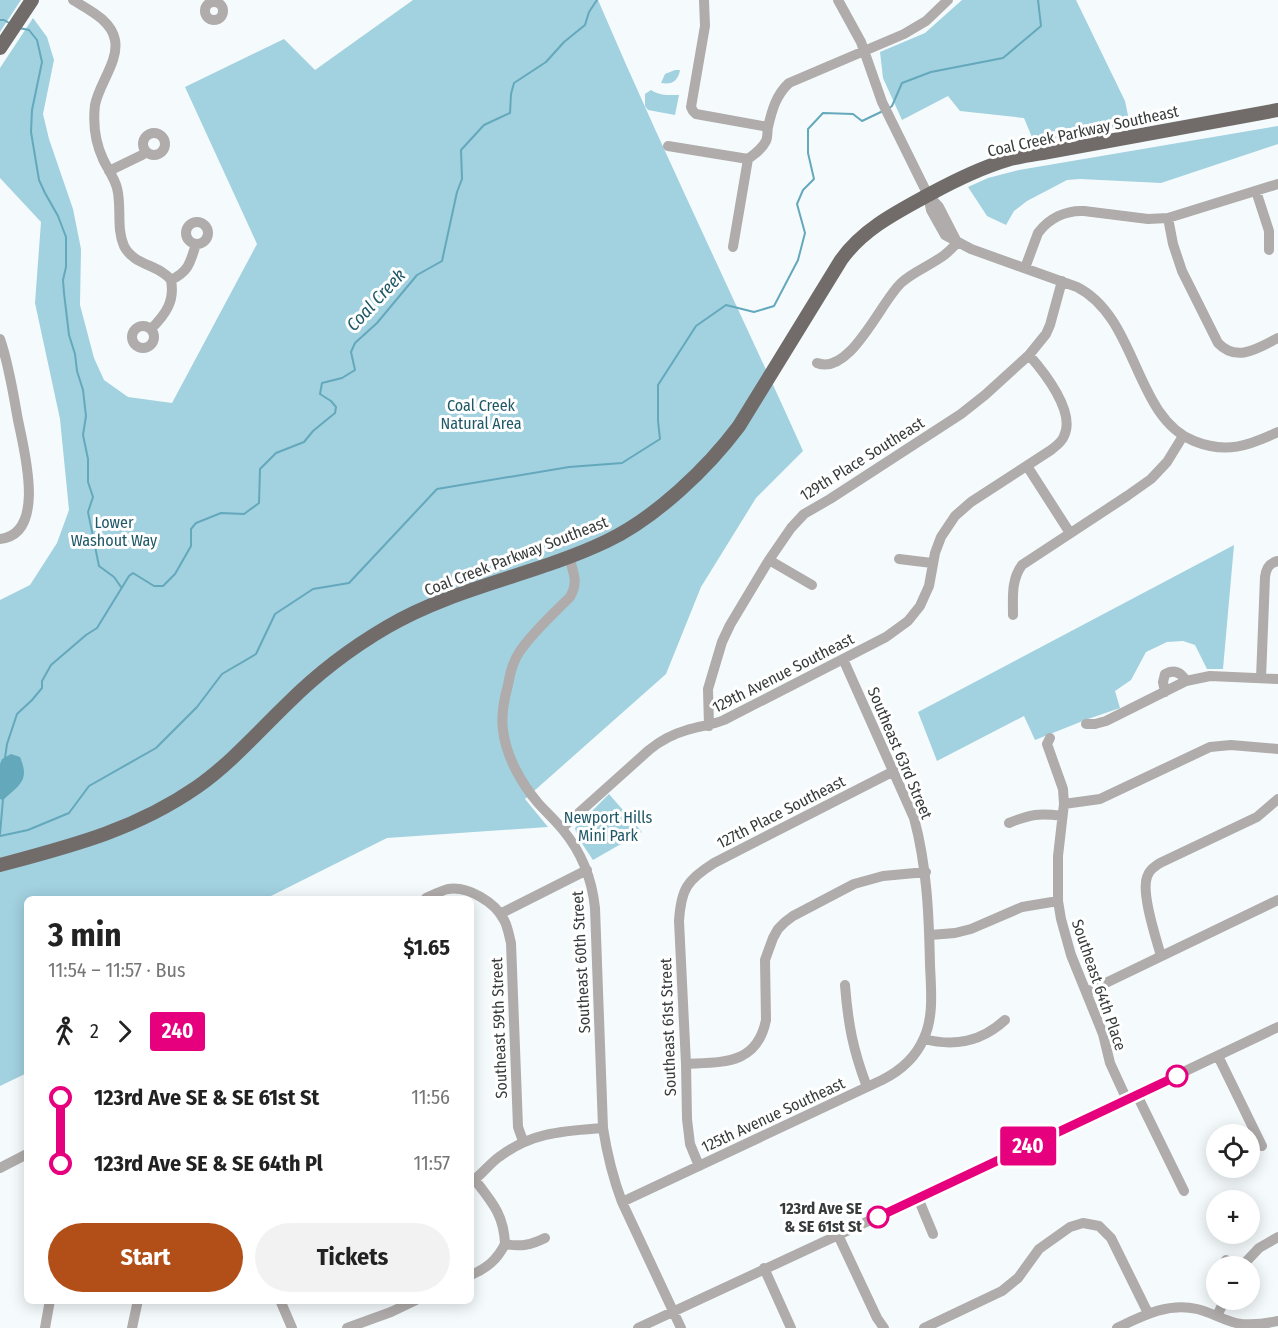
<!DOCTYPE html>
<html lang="en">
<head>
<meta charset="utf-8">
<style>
  :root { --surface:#fff; --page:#f2f2f2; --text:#222; --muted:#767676; --accent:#b24e18 }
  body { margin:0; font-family:"Fira Sans Condensed",sans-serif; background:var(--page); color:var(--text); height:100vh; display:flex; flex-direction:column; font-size:22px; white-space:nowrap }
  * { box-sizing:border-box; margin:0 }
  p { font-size:20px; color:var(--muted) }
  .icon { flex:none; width:33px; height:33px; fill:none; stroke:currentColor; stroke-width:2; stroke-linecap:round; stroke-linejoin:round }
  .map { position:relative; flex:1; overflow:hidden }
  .details { position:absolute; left:24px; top:896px; width:450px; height:408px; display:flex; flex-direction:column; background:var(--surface); border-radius:9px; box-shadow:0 3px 15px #0003 }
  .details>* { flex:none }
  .badge { padding:0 12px; border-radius:4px; font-size:21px; line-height:39px }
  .tools { position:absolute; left:1206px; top:1124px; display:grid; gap:12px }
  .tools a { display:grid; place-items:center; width:54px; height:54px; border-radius:50%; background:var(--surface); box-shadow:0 3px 15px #0003; font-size:30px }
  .map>.badge { position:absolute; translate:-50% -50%; box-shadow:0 0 0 3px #fff }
  .legs { display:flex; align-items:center; gap:9px; height:66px; padding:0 24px; font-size:20px }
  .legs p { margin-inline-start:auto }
  .headline { display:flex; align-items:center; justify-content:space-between; height:102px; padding:0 24px }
  h1 { font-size:33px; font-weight:700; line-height:45px }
  .action { display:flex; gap:12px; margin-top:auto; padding:12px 24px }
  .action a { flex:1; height:69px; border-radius:36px; background:var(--accent); color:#fff; font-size:24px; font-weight:700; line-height:69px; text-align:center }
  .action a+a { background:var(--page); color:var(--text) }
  ul { padding:0 24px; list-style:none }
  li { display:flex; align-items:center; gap:21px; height:66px; font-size:22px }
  li i { display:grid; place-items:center; width:9px; height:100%; margin:0 8px; background:currentColor }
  li i::after { content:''; width:15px; height:15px; margin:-8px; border:4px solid; border-radius:50%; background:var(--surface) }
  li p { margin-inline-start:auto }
  li:first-child i { background:linear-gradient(#0000 50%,currentColor 0) }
  li:last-child i { background:linear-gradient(currentColor 50%,#0000 0) }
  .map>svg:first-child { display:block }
</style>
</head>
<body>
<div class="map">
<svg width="1278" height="1328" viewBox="0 0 1278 1328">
  <rect width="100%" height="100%" fill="#f5fbfd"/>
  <path fill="#a2d1e0" d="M0,0H21L0,32Z
    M413,0H598C663,152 735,300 803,451L756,498L701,587L666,674L525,799L548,827L387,838L267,898H27V1073L0,1086V600L30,585L57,543L69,510L60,419L35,303L41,222L0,178V68L33,18L47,37L54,60L43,114L49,139L73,209L81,249L80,305L94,358L104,380L128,397L172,403L257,244L185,87L284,39L315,70Z
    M962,0H1076L1125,101L1130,125L1034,142L1024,118L960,111L948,96L902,120L883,78L880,52L925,33Z
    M675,70H680C678,81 672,85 661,83L665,74Z
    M651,90C660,96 669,95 679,95L675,115L648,110L645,106V94Z
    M1278,126V144L1161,183L1080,179L1067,180L1027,201L1014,211L1006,225L987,216L968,187L988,178L1019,170Z
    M1234,545L1223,669H1207L1195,645L1183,641L1167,642L1146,652L1131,680L1115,691L1120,708L1088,719L1035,740L1024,716L937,761L918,712Z
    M609,794L642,832L593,860C588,852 576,836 575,828Z"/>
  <path fill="#64a8bc" d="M11,754L20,757C30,781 20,784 3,800L0,799V764L2,759Z"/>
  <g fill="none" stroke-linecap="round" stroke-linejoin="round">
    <path stroke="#64a8bc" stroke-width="2" d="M0,20H4L11,24
      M19,28L29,30L37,40L42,62L32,110L31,132L39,180L45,193L58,216L66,237V267L63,280L64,293L69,335L75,354L77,371L83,390L86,416L83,435L88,459V482L93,497L88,512L99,566L114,577L121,587
      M888,109L892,106L902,83L931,72L1003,58L1041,26L1038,0
      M5,758L7,744L17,714L32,700L42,688V681L51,665L86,635L97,628L129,576L133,573L154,586H163L175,574L191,546V529L196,523L221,513L244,514L259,503L260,469L276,453L304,442L313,431L335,413L336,407L331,401L320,394L322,383L342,378L355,370L351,352L355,343L377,323L417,275L442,261L457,192L462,179L461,150L484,125L510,113L511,94L514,83L546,62L564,42L585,25L589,12L597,0
      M0,834L3,799
      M0,836L28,830L69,813L89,786L156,748L197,707L222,674L256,654L275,614L313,589L349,583L437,489L569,467L622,463L660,439L658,421V385L696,326L726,305L754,312L774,306L798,260L805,233L797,204L803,190L814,179L808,153V129L823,113L853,114L862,121L883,111"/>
    <path stroke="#afacab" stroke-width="10" d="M73,0C89,10 111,20 115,40C119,61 99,84 95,105C93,123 95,142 103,159C107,168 114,177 117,188C122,207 116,228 124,246C134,266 159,264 171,280
      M704,0L705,26L691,107L693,111L696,114L768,127
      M838,0L861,42L882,102L921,181L928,195L939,207L957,242
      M205 11a9 9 0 1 1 18 0a9 9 0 1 1-18 0Z
      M143 144a11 11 0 1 1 22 0a11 11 0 1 1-22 0Z
      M668,146L748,159C755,154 762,149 766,141C768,137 767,131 768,127C772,110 776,95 789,83L904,34L926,21L948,0
      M109,171L142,155L146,152
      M1256,191L1269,231V250
      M928,195L931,210L945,235L971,249L1077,287C1138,318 1134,417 1194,441C1226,454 1248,446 1278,432
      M1168,218L1173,244L1182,271L1218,343C1237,363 1258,348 1278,338
      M186 233a11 11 0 1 1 22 0a11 11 0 1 1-22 0Z
      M733,247L748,159
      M1025,268L1038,233C1049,218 1066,210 1084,211L1148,219L1168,218L1278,184
      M132 337a11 11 0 1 1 22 0a11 11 0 1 1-22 0Z
      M151,329C166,314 175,301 171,280C189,271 190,263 196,244
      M0,339C9,365 13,393 18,420C24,450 47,534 0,539
      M817,363C850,376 880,303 901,283C913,272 927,267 940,258C947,254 952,248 958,242
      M1027,466L1070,533
      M569,557C573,572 579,582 570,597C553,614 534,631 520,651C513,661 510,673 508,685C504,699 501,715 503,730C506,756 521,783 538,803C546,812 555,820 563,830C582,853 592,879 595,908L603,1128C607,1154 613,1178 622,1202L681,1328
      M899,559L932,563
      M769,560L812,585
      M1013,615C1013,597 1011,580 1022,565L1127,496L1151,479L1167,462L1183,436
      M1261,678L1265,577C1266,568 1269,563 1278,561
      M1165,692L1163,682L1165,674C1174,669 1181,672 1186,681
      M1086,724H1095L1106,721L1186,681L1210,676L1278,679
      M709,726L708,689L722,642L730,625L769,560L791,528L804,514L830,499L961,414L985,395L1029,355L1046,334L1050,325L1062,281
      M1050,738L1047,744L1063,789L1064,804L1058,856V901L1061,919L1071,955L1103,1034L1110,1063L1127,1100
      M1064,804L1100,799L1210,747L1231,745L1278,749
      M1009,823C1031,814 1039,813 1062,816
      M562,828L649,750C660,741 673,734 687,730C700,726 712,725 724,720L886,637L908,621L920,606L929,586L935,553L941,537L955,516L971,502L1051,450C1056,446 1062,442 1064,436C1076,412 1044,372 1029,355
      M426,898C433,895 440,891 448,889C468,886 495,902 504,920C508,927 509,936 511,943L518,1127L523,1141
      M500,914L587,870
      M930,935L955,933L971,929L1022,907L1058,901
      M1161,956C1156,938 1141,893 1147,877C1149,870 1154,867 1160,863L1257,817L1278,799
      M845,985C848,1024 853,1050 867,1087
      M1087,992L1278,900
      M924,1039C955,1047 981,1042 1005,1020
      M1218,1056L1262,1146
      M686,1064C723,1062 757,1065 766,1020L765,960L773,938L778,929L785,922L793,916L854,884L883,876L926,872
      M1137,1095L1184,1191
      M699,1166L690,1144L687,1119L686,1064L679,921C681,889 687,880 714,863L894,771
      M0,1168L27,1154
      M475,1180C492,1202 504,1215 505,1244
      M471,1182C482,1175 489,1164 499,1157C532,1132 564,1131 603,1128
      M918,1198L933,1234
      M622,1202L882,1080C900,1071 916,1057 924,1038C934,1016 931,989 930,965C929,916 927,866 914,818L843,659
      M838,1235L877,1318L884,1328
      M1226,1260L1236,1266
      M1242,1266L1259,1248L1278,1237
      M764,1268L791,1328
      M471,1275C487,1268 497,1260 505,1244C521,1247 531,1245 545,1238
      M280,1300L292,1328
      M1217,1316L1225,1299
      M45,1328L50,1300
      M132,1328L138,1300
      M347,1328L391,1312L416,1300
      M638,1328L918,1198L1278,1027
      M924,1328L1002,1291L1018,1278L1039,1249L1070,1227L1083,1223L1099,1226L1111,1238L1148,1313
      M1117,1328C1142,1316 1168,1302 1197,1309C1210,1312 1223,1320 1236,1323C1250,1326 1264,1324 1278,1321"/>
    <path stroke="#716c6a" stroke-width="14" d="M0,48L32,0
      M0,865C71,846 135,830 197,787C230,764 258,732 287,704C317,674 351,648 387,627C455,587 536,575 607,541C655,518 707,469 739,426L841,260C863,229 897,212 930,194C954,181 980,168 1007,160C1018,157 1031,155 1043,153L1278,110"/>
  </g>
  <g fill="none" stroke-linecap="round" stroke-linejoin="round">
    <g stroke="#fff" stroke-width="14">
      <path id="line-1" d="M878,1217L1177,1076"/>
    </g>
    <use href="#line-1" stroke="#e6007e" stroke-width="9"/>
  </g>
  <g fill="#fff" stroke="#e6007e" stroke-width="3">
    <circle cx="1177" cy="1076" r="10"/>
    <circle cx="878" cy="1217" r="10"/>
  </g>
  <g text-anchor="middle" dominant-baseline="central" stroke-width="6" stroke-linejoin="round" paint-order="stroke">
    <g font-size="16" fill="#383b3b" stroke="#fff">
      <text transform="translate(1083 131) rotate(-12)">Coal Creek Parkway Southeast</text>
      <text transform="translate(862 459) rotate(-32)">129th Place Southeast</text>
      <text transform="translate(516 556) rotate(-21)">Coal Creek Parkway Southeast</text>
      <text transform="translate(783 673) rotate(-27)">129th Avenue Southeast</text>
      <text transform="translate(900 753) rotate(67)">Southeast 63rd Street</text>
      <text transform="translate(781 812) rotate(-27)">127th Place Southeast</text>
      <text transform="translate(581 962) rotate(-93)">Southeast 60th Street</text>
      <text transform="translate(1099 985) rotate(71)">Southeast 64th Place</text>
      <text transform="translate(668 1027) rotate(-92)">Southeast 61st Street</text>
      <text transform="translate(499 1028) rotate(-92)">Southeast 59th Street</text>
      <text transform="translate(773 1115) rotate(-25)">125th Avenue Southeast</text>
    </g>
    <g font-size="16" fill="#1f5867" stroke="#fff">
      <text x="481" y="405">Coal Creek<tspan x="481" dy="18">Natural Area</tspan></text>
      <text x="114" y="522">Lower<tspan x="114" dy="18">Washout Way</tspan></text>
      <text x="608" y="817">Newport Hills<tspan x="608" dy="18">Mini Park</tspan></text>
    </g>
    <g font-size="16" font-weight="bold" fill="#383b3b" stroke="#fff" text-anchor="end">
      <text x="862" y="1208">123rd Ave SE<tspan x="862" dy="18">&amp; SE 61st St</tspan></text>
    </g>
    <g font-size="18" font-style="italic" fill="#205868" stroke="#fff">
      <text transform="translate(376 300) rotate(-47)">Coal Creek</text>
    </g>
  </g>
</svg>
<div class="tools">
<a><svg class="icon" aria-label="locate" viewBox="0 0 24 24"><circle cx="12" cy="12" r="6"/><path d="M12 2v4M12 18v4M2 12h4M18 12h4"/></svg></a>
<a>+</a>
<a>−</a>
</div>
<b class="badge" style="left:1028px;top:1146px;background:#e6007e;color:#fff">240</b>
<section class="details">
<div class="headline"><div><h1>3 min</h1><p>11:54 – 11:57 · Bus</p></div><b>$1.65</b></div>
<div class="legs"><svg class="icon" aria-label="walk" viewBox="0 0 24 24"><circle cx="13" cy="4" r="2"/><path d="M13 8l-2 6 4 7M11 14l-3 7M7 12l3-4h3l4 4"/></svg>2<svg class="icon" aria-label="forward" viewBox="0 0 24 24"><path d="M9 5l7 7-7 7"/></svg><b class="badge" style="background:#e6007e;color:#fff">240</b></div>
<ul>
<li><i style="color:#e6007e"></i><b>123rd Ave SE &amp; SE 61st St</b><p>11:56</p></li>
<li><i style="color:#e6007e"></i><b>123rd Ave SE &amp; SE 64th Pl</b><p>11:57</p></li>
</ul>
<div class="action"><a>Start</a><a>Tickets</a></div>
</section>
</div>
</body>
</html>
